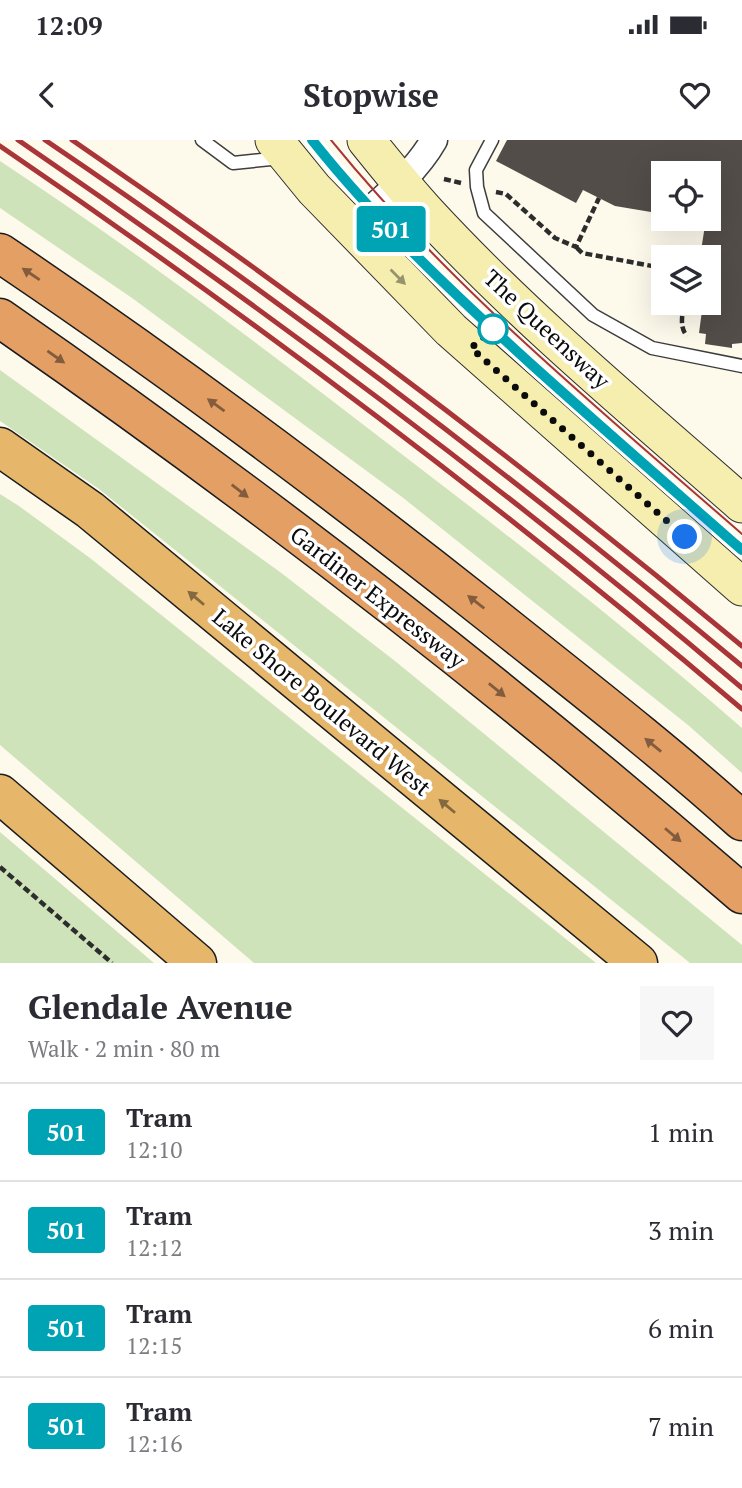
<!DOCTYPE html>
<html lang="en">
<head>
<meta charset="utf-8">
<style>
  :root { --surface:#fff; --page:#f7f7f7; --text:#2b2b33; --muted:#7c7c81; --line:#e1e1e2 }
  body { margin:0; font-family:"PT Serif",serif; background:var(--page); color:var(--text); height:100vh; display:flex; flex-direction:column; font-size:26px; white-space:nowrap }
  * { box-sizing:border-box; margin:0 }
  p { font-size:23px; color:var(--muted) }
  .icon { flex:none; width:38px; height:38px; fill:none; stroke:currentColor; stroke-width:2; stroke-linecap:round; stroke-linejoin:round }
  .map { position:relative; height:823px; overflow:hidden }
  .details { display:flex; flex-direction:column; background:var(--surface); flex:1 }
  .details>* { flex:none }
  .badge { padding:0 14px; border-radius:5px; font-size:24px; line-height:46px }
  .controls { position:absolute; left:651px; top:21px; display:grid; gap:14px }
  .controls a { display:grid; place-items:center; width:70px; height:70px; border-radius:0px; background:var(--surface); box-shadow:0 7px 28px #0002; font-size:35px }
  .you { position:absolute; width:35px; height:35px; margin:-18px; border:5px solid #fff; border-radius:50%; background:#1a73e8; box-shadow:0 0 0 10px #1a73e833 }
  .map>.badge { position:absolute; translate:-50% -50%; box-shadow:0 0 0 4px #fff }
  .round { display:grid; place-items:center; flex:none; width:74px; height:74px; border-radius:0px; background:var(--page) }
  .head { display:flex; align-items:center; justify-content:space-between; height:119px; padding:0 28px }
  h1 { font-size:33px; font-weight:700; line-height:52px }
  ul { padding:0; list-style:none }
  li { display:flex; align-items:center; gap:21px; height:98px; padding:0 28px; border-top:2px solid var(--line) }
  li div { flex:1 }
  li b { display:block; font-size:26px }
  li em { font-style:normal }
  li .badge { min-width:77px; font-weight:700; text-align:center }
  .status { display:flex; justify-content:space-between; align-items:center; height:49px; padding:0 35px; background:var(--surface); direction:ltr }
  .status svg { height:19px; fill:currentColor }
  header { display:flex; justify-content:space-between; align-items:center; height:91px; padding:0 28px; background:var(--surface); font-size:32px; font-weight:700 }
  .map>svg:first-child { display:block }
</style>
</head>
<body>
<div class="status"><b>12:09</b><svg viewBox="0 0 49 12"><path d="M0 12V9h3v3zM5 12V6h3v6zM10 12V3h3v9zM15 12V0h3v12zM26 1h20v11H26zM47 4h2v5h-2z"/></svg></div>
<header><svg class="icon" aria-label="back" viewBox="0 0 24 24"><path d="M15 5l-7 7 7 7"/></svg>Stopwise<svg class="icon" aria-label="heart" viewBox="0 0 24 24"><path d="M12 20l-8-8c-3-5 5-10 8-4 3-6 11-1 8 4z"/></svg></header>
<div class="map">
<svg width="742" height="823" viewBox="0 0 742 823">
  <rect width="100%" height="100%" fill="#fdfaec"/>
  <path fill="#cfe3ba" d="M0,21C131,107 257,203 382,299C504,392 626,487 742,588V633L688,585L402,357L132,158L0,68Z
    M0,230L280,432L395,521L742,805V823H690L99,349L0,281Z
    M0,354L19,366L90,418L596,823H254L0,605Z
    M0,692L154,823H0Z"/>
  <path fill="#534d49" d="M507,0H742V203L732,204V208L705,204L706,194L699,193L703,163H709V117H700L706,79H709V33H663V74L615,66L583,50L576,63L496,21Z"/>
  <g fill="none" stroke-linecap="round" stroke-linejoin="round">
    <g stroke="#3e3e3e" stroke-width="15">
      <path id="service" d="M202,0L233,23L281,18
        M492,0L476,30L477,47L484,73L593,175L652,208L742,226"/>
    </g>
    <g stroke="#3e3e3e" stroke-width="29">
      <path id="minor" d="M350,88C380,61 414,35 434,0"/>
    </g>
    <g stroke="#2d2d2d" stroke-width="39">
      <path id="secondary" d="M274,0L314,49L451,190L742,447
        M366,0C386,25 406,50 428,74C524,178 635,270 742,364"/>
    </g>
    <g stroke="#1c1c1c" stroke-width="41">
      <path id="trunk" d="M0,307L90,370L638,823
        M0,654L197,823"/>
    </g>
    <g stroke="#1c1c1c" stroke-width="41">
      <path id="motorway" d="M0,113C168,226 330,347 489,473C574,541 661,608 742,681
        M0,178C257,356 506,549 742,754"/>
    </g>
    <path stroke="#2d2d2d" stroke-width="4.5" stroke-dasharray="7 3.5" stroke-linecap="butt" d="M444,39L461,43
      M496,52L506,54L555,98L576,107L599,58
      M577,108L582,113L663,128
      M663,161V165L683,169C682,178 680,188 687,196
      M0,727L112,823"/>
    <use href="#service" stroke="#fff" stroke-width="12"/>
    <use href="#minor" stroke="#fff" stroke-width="26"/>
    <use href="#secondary" stroke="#f5eeaf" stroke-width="37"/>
    <use href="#trunk" stroke="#e6b66a" stroke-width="38"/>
    <use href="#motorway" stroke="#e39f64" stroke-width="38"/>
    <path stroke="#aa3539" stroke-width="2" d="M312,0L372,69L472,171L742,410
      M331,0C451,148 599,269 742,394"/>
    <path stroke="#aa3539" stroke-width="5" d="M18,0C268,171 511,352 742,548
      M45,0C286,163 518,340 742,526
      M72,0C303,158 527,327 742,506
      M0,6C257,181 505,368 742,569"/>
  </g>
  <defs><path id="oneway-solid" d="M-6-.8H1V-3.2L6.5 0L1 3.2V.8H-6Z" transform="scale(1.75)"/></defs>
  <g fill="#825c3c">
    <use href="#oneway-solid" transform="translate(31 134) rotate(-146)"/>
    <use href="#oneway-solid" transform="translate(56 217) rotate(35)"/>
    <use href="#oneway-solid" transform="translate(216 265) rotate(-144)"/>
    <use href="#oneway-solid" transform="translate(240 351) rotate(38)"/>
    <use href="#oneway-solid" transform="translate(476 462) rotate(-142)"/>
    <use href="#oneway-solid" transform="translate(497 550) rotate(39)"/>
    <use href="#oneway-solid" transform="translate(653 605) rotate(-141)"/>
    <use href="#oneway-solid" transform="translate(673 695) rotate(40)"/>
  </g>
  <use fill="#97936d" href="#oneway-solid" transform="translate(398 137) rotate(45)"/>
  <g fill="#83693f">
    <use href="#oneway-solid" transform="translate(196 458) rotate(-140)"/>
    <use href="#oneway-solid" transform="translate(447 666) rotate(-140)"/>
  </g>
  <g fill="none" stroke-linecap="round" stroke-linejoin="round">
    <g stroke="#fff" stroke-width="16">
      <path id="line" d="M312,0C377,82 454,154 531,224C601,287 671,348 742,410"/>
    </g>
    <use href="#line" stroke="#00a3b4" stroke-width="10"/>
    <path stroke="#0b0b0b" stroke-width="7" stroke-dasharray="0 12.6" d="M493,189L471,208L685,397"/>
  </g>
  <circle fill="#fff" stroke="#00a3b4" stroke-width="3.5" cx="493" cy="189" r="14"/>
  <g text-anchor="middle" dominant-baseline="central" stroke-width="7" stroke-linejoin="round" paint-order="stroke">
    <g font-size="23" fill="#0b0b0b" stroke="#fff">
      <text transform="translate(547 189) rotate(43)">The Queensway</text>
      <text transform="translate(378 457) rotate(38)">Gardiner Expressway</text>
      <text transform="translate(322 562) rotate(40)">Lake Shore Boulevard West</text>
    </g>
  </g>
</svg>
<div class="controls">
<a><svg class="icon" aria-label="locate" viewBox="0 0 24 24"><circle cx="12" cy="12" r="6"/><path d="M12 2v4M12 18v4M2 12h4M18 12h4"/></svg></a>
<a><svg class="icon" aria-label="layers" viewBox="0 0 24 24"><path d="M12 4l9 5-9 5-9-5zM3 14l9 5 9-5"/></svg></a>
</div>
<div class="you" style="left:685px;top:397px"></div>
<b class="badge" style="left:391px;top:89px;background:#00a3b4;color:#fff">501</b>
</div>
<section class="details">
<div class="head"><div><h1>Glendale Avenue</h1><p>Walk · 2 min · 80 m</p></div><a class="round"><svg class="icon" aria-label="heart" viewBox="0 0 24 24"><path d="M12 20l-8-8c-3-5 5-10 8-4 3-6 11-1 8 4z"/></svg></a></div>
<ul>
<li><span class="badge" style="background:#00a3b4;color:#fff">501</span><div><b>Tram</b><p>12:10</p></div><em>1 min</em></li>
<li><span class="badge" style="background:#00a3b4;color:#fff">501</span><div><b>Tram</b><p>12:12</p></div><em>3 min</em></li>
<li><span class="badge" style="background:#00a3b4;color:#fff">501</span><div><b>Tram</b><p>12:15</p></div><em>6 min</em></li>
<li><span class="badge" style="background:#00a3b4;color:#fff">501</span><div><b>Tram</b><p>12:16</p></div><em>7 min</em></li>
</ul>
</section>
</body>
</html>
